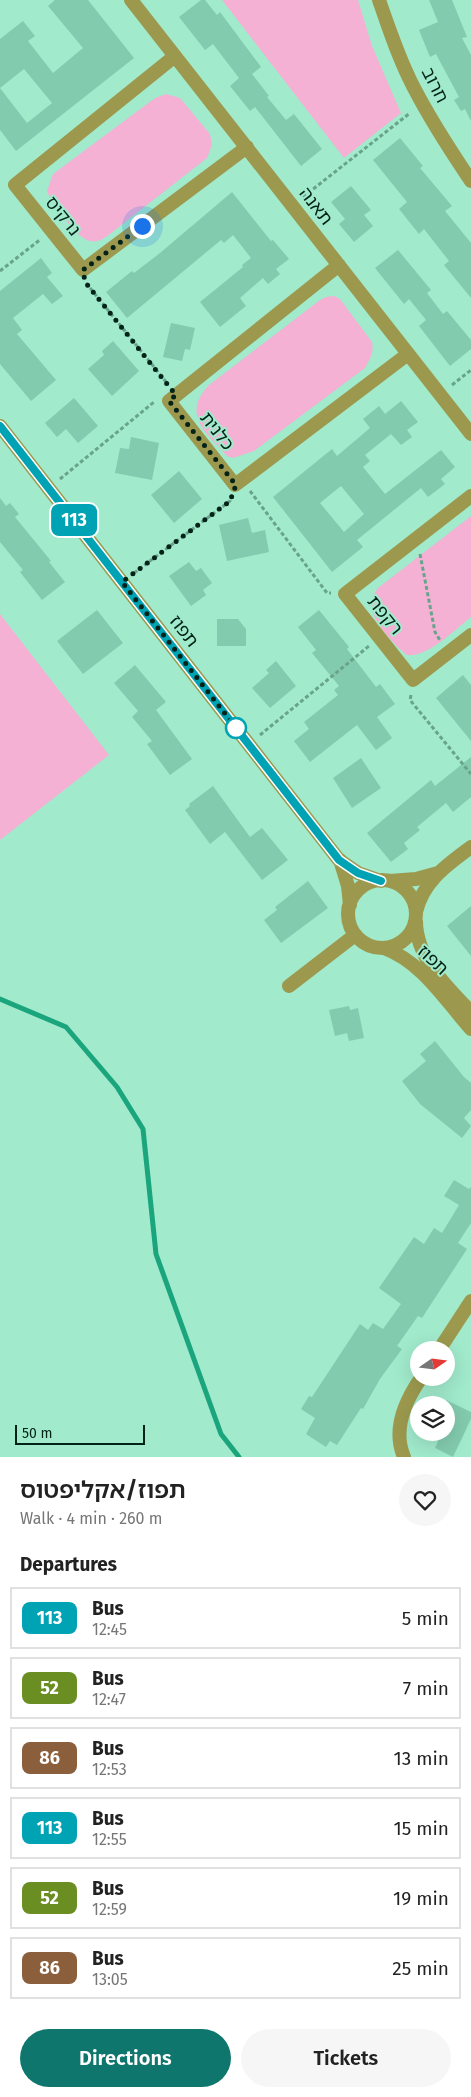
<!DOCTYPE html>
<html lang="en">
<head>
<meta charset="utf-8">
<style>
  :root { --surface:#fff; --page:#f6f6f6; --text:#222; --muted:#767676; --line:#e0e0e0; --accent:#0f766e }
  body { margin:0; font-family:"Fira Sans","Noto Sans Hebrew",sans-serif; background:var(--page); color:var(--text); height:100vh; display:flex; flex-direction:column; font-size:19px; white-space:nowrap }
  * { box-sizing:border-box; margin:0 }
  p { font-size:16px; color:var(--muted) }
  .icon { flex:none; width:28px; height:28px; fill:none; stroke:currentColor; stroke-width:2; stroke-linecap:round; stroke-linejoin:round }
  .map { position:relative; height:1457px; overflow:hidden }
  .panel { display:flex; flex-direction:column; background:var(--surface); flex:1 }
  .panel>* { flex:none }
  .badge { padding:0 10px; border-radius:8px; font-size:18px; line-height:32px }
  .needle { width:32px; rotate:76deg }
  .controls { position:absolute; left:410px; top:1341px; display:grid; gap:10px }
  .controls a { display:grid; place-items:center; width:45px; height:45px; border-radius:50%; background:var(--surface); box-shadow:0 5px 20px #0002; font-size:25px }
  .scale { position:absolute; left:15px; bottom:12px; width:130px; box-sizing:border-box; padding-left:5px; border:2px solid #032218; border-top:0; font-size:14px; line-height:18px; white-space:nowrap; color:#032218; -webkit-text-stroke:4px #a1eacc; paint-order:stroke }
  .you { position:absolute; width:25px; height:25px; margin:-12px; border:4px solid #fff; border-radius:50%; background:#1a73e8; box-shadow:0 0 0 8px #1a73e833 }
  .map>.badge { position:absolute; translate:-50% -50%; box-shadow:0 0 0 2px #fff }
  h2 { padding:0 20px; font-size:19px; line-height:45px }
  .round { display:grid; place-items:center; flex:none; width:52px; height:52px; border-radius:26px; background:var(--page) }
  .summary { display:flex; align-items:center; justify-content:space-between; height:85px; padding:0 20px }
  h1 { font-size:24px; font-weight:600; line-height:38px }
  .action { display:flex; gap:10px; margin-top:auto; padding:10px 20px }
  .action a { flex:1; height:58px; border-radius:30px; background:var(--accent); color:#fff; font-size:20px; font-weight:600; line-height:58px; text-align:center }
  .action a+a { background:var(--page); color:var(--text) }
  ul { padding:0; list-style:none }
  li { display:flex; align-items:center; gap:15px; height:62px; margin:0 10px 8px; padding:0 10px; border:2px solid var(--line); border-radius:0px }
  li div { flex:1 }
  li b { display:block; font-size:19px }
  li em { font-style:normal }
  li .badge { min-width:55px; font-weight:700; text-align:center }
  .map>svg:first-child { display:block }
</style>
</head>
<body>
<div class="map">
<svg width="471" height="1457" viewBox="0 0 471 1457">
  <rect width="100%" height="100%" fill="#a1eacc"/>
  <path fill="#f4b1d4" d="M222,0H358L372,46L401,113L344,158Z
    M166,94L180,98L210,134L212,145L207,158L106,237C100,241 94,243 87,240C75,235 57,209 50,198L47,191L53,174L155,98Z
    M334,296L340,299L372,342C374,353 370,359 365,368L254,451L233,458L227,456C206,432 181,415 209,385L320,300L326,297Z
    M471,516V617C456,629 427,658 407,655C395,646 369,618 371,603C371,597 375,593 378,588Z
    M0,614L109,755L0,840Z"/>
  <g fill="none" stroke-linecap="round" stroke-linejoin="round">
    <path stroke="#1aa57d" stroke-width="5" d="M0,999L66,1027L117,1087L143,1129L156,1254L221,1434L239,1457"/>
  </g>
  <path fill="#83cbae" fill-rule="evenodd" d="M55,0H88L134,58L16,151L0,130V39L23,21L35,36L28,41L53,73L83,48L48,6ZM24,69L52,103L27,123L0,88Z
    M201,0H205L217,15L220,12L261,67L252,74L269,96L267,97L286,120L294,114L322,149L301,166L255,107L250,111L230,86L239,78L213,44L205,50L179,17Z
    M429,0H452L467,37L462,38L471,55V121L465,109L461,111L454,100L459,97L436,54L430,57L419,30L438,22Z
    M400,138L423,166L420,168L452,206L445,211L471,243V298L444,265L449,261L424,229L419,234L399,209L407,202L373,160Z
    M351,186L371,210L364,215L373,226L354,242L339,224L345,219L331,202Z
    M232,192L271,241L273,240L289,259L276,269L280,274L268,284L263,278L240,298L246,306L220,327L200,302L243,267L242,265L251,258L233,235L224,243L221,240L127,318L106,292L132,271L134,273L160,253Z
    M398,250L431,290L427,293L443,314L447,311L471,340V349L450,366L419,326L426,320L409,299L404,304L375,268Z
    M41,258L52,273L47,277L63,296L52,304L43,294L13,318L22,330L17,334L56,380L31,401L0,364V291Z
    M171,323L195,328L190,350L185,349L182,361L163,357Z
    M113,341L139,371L112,396L88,369L104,355L102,351Z
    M74,398L98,426L78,443L66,429L57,437L45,423Z
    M401,401L418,422L407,430L412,437L401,445L391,434L365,455L370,461L363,467L385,494L441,450L455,467L441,479L445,484L428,497L421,488L357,540L363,547L332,572L273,497L332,449L337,456L370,428L363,419L379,406L385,414ZM341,486L364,514L344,532L320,503Z
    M131,437L159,443L152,480L115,473L120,448L129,449Z
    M179,471L202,499L174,523L151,495Z
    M0,498L6,506L10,503L19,514L15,517L51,561L49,562L65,582L42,600L20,572L23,570L0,542Z
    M248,518L252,533L265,530L269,552L227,561L219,525Z
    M189,562L196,571L201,568L212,583L203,590L206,595L191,606L169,576Z
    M97,610L123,643L83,674L57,641Z
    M319,610L349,647L347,649L376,687L380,684L395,704L377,717L392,738L376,750L357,725L310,762L294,741L309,729L304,722L338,695L334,690L339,686L312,653L316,650L298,627Z
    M217,619H238L246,629V646H217Z
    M276,661L296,686L270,708L252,688L269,673L266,670Z
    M135,665L166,702L156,710L192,759L170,775L147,744L152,741L132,717L138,711L114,683Z
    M463,675L471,685V741L436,698Z
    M471,757V797L453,812L446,803L417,827L420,830L404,843L408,849L391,862L367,833L431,780L435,786Z
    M361,758L381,788L352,808L333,778Z
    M213,786L250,837L262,828L288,860L262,880L225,832L210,844L185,810L190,806L189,804Z
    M308,881L328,908L281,943L264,920L277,910L275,907Z
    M471,906V956L447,926Z
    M349,1006L350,1010L358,1008L364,1038L349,1041L347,1033L335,1036L329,1010Z
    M435,1041L464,1077L471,1083V1110L464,1118L471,1126L462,1138L420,1104L402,1081L426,1061L420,1054Z
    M454,1180L469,1189L471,1187V1223L458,1243L467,1249L422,1318L418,1316L397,1346L402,1349L380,1379L363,1409L361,1408L337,1445L330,1441L326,1447L306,1434L315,1418L301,1409L309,1396L312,1397L360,1324L368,1330L373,1323L383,1329L401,1304L379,1288L414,1237L424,1244L434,1228L442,1233L459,1205L444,1196Z
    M446,1400L471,1412V1419L453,1457L435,1448L442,1432H446Z"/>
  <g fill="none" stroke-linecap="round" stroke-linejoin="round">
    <path stroke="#69a38c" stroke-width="3" stroke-dasharray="4 2.5" stroke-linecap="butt" d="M303,197L410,113
      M0,271L41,239
      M86,283L167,383
      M452,385L471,370
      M60,479L154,402
      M250,491L327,593H331
      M420,554L435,632L441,642
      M134,573L230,501L231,497
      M411,695L410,700L471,774
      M260,735L369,646"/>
    <path stroke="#9c994e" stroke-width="14" d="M131,0L471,434
      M379,0C389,29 399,59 413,86C430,119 450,150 471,181
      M175,56L15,185L83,270L247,147
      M339,265L169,401L235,485L408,354
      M471,496L345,594L413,680L471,635
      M289,986L355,935
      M439,1350L471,1301
      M404,1457C392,1429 405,1401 421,1378"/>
    <path stroke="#9c994e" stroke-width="14" d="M0,426L339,860L358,873L381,881
      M340,860L348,886L350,905
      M348 914a34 34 0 1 1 68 0a34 34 0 1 1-68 0Z
      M390,881L416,879L438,873
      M416,912C423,881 447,865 471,847
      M416,921C416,958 447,987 471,1012
      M384,948C422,962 445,1000 471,1029"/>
  </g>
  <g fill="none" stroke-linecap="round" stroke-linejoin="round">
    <g stroke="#fff" stroke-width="11">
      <path id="line" d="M0,426L339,860L358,873L381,881"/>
    </g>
    <use href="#line" stroke="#00a3b4" stroke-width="8"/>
    <path stroke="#032218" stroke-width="5" stroke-dasharray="0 9" d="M142,226L83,270L85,282L176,395L169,401L236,485L230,501L122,582L237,729L236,728"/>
  </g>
  <circle fill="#fff" stroke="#00a3b4" stroke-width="2.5" cx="236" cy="728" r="10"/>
  <g text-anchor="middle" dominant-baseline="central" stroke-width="4" stroke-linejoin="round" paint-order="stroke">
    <g font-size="18" fill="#032218" stroke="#a1eacc">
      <text transform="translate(435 85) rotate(63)">חרוב</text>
      <text transform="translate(316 206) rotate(52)">תאנה</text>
      <text transform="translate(63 216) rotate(51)">נרקיס</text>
      <text transform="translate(217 431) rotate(52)">כלנית</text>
      <text transform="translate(385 615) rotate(51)">רקפת</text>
      <text transform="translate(184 631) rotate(52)">תפוז</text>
      <text transform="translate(433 960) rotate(43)">תפוז</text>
    </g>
  </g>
</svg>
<div class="controls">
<a><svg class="needle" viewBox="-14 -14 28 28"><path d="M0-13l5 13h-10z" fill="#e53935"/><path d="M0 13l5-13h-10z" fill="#767676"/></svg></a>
<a><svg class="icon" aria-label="layers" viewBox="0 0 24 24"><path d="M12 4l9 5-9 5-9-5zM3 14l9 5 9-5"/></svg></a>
</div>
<div class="scale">50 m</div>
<div class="you" style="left:142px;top:226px"></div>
<b class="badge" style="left:74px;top:520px;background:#00a3b4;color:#fff">113</b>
</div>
<section class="panel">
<div class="summary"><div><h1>תפוז/אקליפטוס</h1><p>Walk · 4 min · 260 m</p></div><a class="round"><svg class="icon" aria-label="heart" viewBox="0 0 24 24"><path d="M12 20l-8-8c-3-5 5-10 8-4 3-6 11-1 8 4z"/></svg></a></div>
<h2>Departures</h2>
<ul>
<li><span class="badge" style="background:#00a3b4;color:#fff">113</span><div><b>Bus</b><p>12:45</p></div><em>5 min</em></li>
<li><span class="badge" style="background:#6b8e23;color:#fff">52</span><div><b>Bus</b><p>12:47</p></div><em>7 min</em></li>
<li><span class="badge" style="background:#8b5e3c;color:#fff">86</span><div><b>Bus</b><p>12:53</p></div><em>13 min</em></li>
<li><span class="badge" style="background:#00a3b4;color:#fff">113</span><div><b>Bus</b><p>12:55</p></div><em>15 min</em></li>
<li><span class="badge" style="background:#6b8e23;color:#fff">52</span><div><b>Bus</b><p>12:59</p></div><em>19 min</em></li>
<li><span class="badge" style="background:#8b5e3c;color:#fff">86</span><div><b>Bus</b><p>13:05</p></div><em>25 min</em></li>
</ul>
<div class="action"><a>Directions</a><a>Tickets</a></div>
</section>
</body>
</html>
